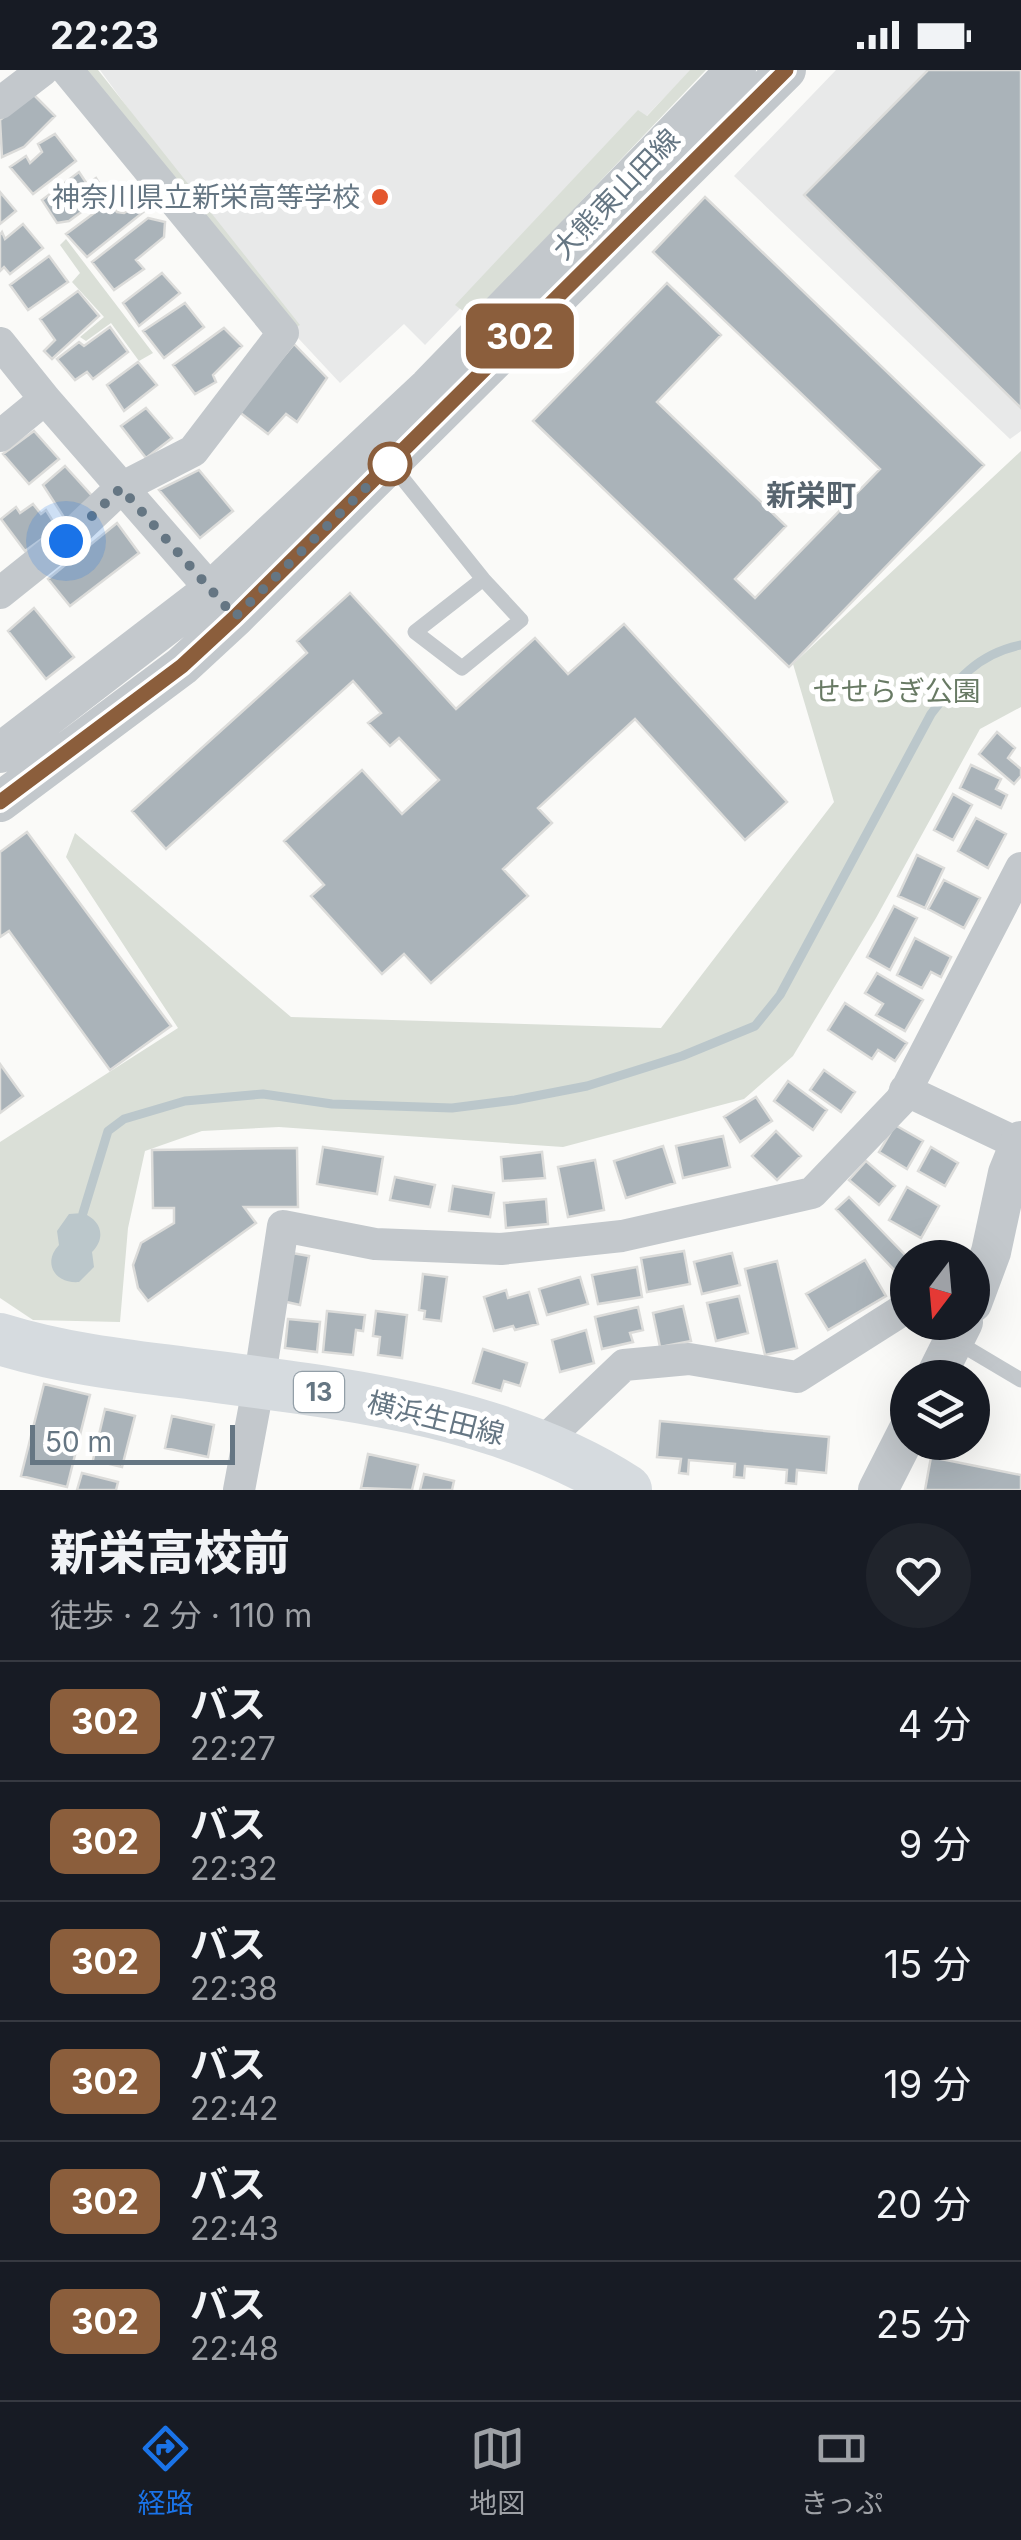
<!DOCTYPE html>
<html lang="ja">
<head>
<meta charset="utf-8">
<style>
  :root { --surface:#171b24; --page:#20242c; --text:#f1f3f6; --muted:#9ea1a6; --line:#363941; --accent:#1a73e8 }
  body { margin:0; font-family:Inter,"Noto Sans JP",sans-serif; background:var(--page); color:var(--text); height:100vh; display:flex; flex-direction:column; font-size:38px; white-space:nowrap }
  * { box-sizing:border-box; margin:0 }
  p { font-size:32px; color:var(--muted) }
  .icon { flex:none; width:55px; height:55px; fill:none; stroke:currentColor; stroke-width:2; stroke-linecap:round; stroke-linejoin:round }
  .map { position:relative; height:1420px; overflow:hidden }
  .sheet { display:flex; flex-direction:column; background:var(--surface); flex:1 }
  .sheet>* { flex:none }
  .badge { padding:0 20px; border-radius:15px; font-size:35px; line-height:65px }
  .needle { width:65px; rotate:196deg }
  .fabs { position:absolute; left:890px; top:1170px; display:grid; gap:20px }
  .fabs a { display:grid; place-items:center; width:100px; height:100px; border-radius:50%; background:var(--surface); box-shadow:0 10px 40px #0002; font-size:50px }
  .scale { position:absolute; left:30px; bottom:25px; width:205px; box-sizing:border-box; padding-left:10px; border:5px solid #657683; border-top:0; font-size:28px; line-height:35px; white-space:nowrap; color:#657683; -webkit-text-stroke:8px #fff; paint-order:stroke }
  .you { position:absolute; width:50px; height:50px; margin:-25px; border:8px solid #fff; border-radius:50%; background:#1a73e8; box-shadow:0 0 0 15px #1a73e833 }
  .map>.badge { position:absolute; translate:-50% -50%; box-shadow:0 0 0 5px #fff }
  .round { display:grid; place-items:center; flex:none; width:105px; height:105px; border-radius:52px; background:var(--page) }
  .headline { display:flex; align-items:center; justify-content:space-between; height:170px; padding:0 50px }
  h1 { font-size:48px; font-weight:800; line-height:75px }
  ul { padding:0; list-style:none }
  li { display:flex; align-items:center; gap:30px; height:120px; padding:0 50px; border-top:2px solid var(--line) }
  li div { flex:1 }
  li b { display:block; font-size:38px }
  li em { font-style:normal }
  li .badge { min-width:110px; font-weight:700; text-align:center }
  .status { display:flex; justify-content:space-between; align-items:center; height:70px; padding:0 50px; background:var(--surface); direction:ltr }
  .status svg { height:28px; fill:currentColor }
  .tab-bar { display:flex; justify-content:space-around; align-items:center; height:140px; border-top:2px solid var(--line); background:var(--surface); font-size:28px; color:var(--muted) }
  .tab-bar a { display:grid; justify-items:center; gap:5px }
  .tab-bar .on { color:var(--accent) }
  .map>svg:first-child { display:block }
</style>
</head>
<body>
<div class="status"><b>22:23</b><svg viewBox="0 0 49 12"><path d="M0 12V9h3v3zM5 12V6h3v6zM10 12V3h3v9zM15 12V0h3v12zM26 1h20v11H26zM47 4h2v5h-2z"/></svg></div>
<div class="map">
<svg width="1021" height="1420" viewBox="0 0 1021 1420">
  <rect width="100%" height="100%" fill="#fafaf8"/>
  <path fill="#e8e9e9" d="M100,0H691L425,275L404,254L340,313L285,254Z
    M836,0H1021V361L1010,369L734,106Z"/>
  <path fill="#dadfd7" d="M77,0H98L300,255L287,262Z
    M690,0H706L471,247L455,235L638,40L647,46Z
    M66,169L153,283L139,291L111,253L86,271L80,267L104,247L72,212L80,203L60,175Z
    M1021,381V637L980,659L876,848L793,986L744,1029L563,1077L279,1057L202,1061L145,1081L128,1158L120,1252L33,1250L0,1228V1072L178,958L66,787L75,763L291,947L661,958L834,732L793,594Z"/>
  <path fill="#bbc7cb" d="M83,1143C102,1151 106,1168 92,1182L94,1197L79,1212C55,1214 42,1193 59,1175L57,1161L69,1144Z"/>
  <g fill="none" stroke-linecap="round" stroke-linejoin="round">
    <path stroke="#bbc7cb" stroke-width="9" d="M83,1143L108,1061L124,1049L185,1031L263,1024L332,1034L452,1038L515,1030L587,1016L682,986L755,956L780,925L931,644C957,610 977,584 1021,575"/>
  </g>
  <path fill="#aab3b9" stroke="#dcdcda" stroke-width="2.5" d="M928,0H1021V338L804,125Z
    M33,24L55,46L24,77L2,87L0,50Z
    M55,64L76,91L33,124L10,97L26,86L30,93L42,82L38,74Z
    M79,102L87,114L96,108L106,124L69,151L57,153L42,130Z
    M0,122L16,141L0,154Z
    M705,127L984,395L789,597L533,351L667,213L721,265L657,332L786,456L735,509L755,528L880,399L653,182Z
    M109,132L117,142L124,143L140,134L146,140L87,187L66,164Z
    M148,148L165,152L164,167L136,190L144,199L114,220L92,192Z
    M23,154L43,178L10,204L4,197L0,201V165L2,162L5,169Z
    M49,186L68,212L28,240L10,215Z
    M162,203L180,223L139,256L123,233Z
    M78,221L99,246L52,289L44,281L55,270L40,249Z
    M185,233L204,257L164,288L143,261Z
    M110,257L128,282L93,309L87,302L75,310L57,289L79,272L84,276Z
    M224,258L242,276L213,305L216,312L195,324L173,295Z
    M294,274L327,308L297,352L286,344L268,364L238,341Z
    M138,292L157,315L124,341L107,315Z
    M146,338L172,368L146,388L121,356Z
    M34,361L59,389L29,414L3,384Z
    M65,396L94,428L67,452L43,415Z
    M199,400L233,441L200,468L159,420Z
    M33,434L41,444L46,440L57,458L25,481L1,449L16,437L20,443Z
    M117,453L139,483L70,536L48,509Z
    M350,523L456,639L535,568L568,604L624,554L787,732L745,770L635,649L538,738L552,753L503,799L528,826L431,913L404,884L382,904L311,826L324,815L284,771L362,700L402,744L439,710L399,668L390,676L368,653L381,643L353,611L166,779L132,741L307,583L297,571Z
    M34,538L74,587L46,609L8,561Z
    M997,662L1015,678L1008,688L1021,699V706L1014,714L979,684Z
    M971,695L1001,709L996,719L1007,725L1001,738L960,718Z
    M953,724L972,735L953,770L934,760Z
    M976,748L1006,764L988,798L958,781Z
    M27,762L171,956L110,1000L9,861L0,867V782Z
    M917,785L944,798L925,838L898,826Z
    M944,810L980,828L964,858L928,839Z
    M894,836L917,848L890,900L867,887Z
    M915,868L951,887L941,907L931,902L922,918L897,905Z
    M877,903L923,930L905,961L876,945L883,934L865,923Z
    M845,933L907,973L895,991L878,980L872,989L828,960Z
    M0,994L23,1026L0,1043Z
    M824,1000L855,1022L841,1042L810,1020Z
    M788,1011L827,1040L813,1060L774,1031Z
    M756,1027L772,1051L740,1072L724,1047Z
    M895,1055L923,1071L907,1099L879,1082Z
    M776,1061L801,1086L777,1110L752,1086Z
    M723,1066L730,1097L683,1108L676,1076Z
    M663,1076L675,1113L626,1128L614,1091Z
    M323,1077L383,1087L377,1124L317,1114Z
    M931,1077L958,1093L945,1116L918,1101Z
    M297,1078L298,1137H244L256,1153L148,1231L138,1218L133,1195L141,1173L174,1153V1138H153L152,1080Z
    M542,1082L545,1108L503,1111L501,1087Z
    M595,1090L604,1140L568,1147L558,1097Z
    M866,1091L895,1116L879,1135L849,1110Z
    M395,1107L435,1115L430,1137L390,1130Z
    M453,1116L494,1123L490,1147L449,1141Z
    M907,1117L939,1136L921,1168L889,1150Z
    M849,1127L908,1188V1195L898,1204L836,1139Z
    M546,1129L548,1154L506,1158L504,1133Z
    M684,1181L690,1214L647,1222L641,1188Z
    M292,1183L309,1186L300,1235L282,1231Z
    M732,1183L740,1215L702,1224L694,1192Z
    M865,1190L886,1226L828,1260L806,1224Z
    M777,1191L797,1278L765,1285L745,1199Z
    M637,1197L642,1227L598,1234L592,1205Z
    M423,1204L447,1207L441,1251L424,1249L425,1241L419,1240Z
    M580,1207L588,1234L547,1245L539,1219Z
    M506,1220L508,1228L529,1222L538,1254L515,1260L513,1256L494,1261L484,1227Z
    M739,1226L748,1263L716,1271L707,1233Z
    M683,1236L691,1271L660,1277L653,1243Z
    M638,1237L643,1260L630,1263L633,1272L602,1279L595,1247Z
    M327,1241L365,1245L363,1261L356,1260L353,1285L323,1282Z
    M376,1241L407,1245L402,1288L378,1285L380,1267L373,1266Z
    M288,1249L320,1252L317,1282L285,1278Z
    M586,1260L594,1293L560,1302L552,1270Z
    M483,1279L527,1293L520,1316L504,1311L501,1321L473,1313Z
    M44,1314L90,1325L67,1417L21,1406Z
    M105,1339L135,1346L122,1397L93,1390Z
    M172,1346L214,1355L208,1387L165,1378Z
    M660,1351L829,1367L826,1403L797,1400L796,1414L786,1413L787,1400L745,1396L744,1408L734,1407L735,1394L689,1390L688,1404L679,1403L681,1389L657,1387Z
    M368,1384L418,1395L412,1420L361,1418Z
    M931,1387L1021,1405V1420H925Z
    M82,1403L118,1412L116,1420H77Z
    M424,1404L454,1411L452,1420H420Z"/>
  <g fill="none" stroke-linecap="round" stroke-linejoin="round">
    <path stroke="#c3c8cc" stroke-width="15" d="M391,394L483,509L415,562L462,598L521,550L483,509
      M957,1272L1021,1310"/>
    <path stroke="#c3c8cc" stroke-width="32" d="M0,33L43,0
      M0,273L45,329L228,539
      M0,366L45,329
      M0,523L65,471L121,418L193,381L283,263L67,0
      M905,1020L1019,1074
      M539,1376L624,1295L689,1289L797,1307L901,1241
      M239,1420L259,1313L283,1156L375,1174L501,1179L622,1166L812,1123L901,1030L1021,798"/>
    <path stroke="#c3c8cc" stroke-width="40" d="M0,683L211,521L429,317L736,0
      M0,732L182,596L235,547L786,0
      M972,1233L991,1182L1008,1103L1021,1071
      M935,1308L963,1252
      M878,1420L908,1361"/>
    <path stroke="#d6dbdf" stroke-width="52" d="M0,1269C58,1287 120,1295 180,1302C327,1322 498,1337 626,1420"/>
  </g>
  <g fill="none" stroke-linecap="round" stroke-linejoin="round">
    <g stroke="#fff" stroke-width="22">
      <path id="line" d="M0,732L182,596L235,547L786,0"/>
    </g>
    <use href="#line" stroke="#8b5e3c" stroke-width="15"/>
    <path stroke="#657683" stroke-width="10" stroke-dasharray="0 18" d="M66,471L121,418L235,547L390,394"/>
  </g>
  <circle fill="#e4572e" stroke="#fff" stroke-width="4" cx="380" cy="127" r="10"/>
  <circle fill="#fff" stroke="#8b5e3c" stroke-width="5" cx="390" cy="394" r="20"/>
  <g text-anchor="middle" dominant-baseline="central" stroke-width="10" stroke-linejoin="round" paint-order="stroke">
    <rect fill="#fff" stroke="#939fa8" stroke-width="2.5" x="294" y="1302" width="50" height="40" rx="8"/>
    <g font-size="25" font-weight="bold" fill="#657683">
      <text x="319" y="1322">13</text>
    </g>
    <g font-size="28" fill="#657683" stroke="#fff">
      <text transform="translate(616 124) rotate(-46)">大熊東山田線</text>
      <text transform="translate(436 1348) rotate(14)">横浜生田線</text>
    </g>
    <g font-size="28" fill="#657683" stroke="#fff" text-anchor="end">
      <text x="360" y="127">神奈川県立新栄高等学校</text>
    </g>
    <g font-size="28" fill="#687a64" stroke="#fff">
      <text x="897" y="621">せせらぎ公園</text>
    </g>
    <g font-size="30" font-weight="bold" fill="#57646e" stroke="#fff">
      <text x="811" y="425">新栄町</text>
    </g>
  </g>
</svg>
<div class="fabs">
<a><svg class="needle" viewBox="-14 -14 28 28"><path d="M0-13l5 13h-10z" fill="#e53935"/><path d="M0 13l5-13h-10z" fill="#9ea1a6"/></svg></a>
<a><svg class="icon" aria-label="layers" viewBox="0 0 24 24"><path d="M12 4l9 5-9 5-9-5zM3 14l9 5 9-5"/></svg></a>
</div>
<div class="scale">50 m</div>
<div class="you" style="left:66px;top:471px"></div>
<b class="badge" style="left:520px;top:266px;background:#8b5e3c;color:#fff">302</b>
</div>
<section class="sheet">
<div class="headline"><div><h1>新栄高校前</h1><p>徒歩 · 2 分 · 110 m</p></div><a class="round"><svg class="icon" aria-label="heart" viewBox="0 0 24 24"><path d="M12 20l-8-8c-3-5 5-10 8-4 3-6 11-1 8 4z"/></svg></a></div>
<ul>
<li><span class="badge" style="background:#8b5e3c;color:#fff">302</span><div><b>バス</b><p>22:27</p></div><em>4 分</em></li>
<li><span class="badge" style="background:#8b5e3c;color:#fff">302</span><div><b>バス</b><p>22:32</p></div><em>9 分</em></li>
<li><span class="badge" style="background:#8b5e3c;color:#fff">302</span><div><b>バス</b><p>22:38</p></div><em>15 分</em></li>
<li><span class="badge" style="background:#8b5e3c;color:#fff">302</span><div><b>バス</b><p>22:42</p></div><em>19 分</em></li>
<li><span class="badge" style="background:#8b5e3c;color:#fff">302</span><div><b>バス</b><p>22:43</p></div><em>20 分</em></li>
<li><span class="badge" style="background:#8b5e3c;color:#fff">302</span><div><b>バス</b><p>22:48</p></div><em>25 分</em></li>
</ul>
</section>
<nav class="tab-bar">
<a class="on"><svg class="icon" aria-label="directions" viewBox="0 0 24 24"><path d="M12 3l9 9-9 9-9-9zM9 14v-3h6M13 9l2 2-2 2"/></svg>経路</a>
<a><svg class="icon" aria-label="map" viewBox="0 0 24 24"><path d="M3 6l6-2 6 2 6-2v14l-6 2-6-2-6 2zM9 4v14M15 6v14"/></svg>地図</a>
<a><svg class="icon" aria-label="tickets" viewBox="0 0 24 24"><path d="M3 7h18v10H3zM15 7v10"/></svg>きっぷ</a>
</nav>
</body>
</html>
